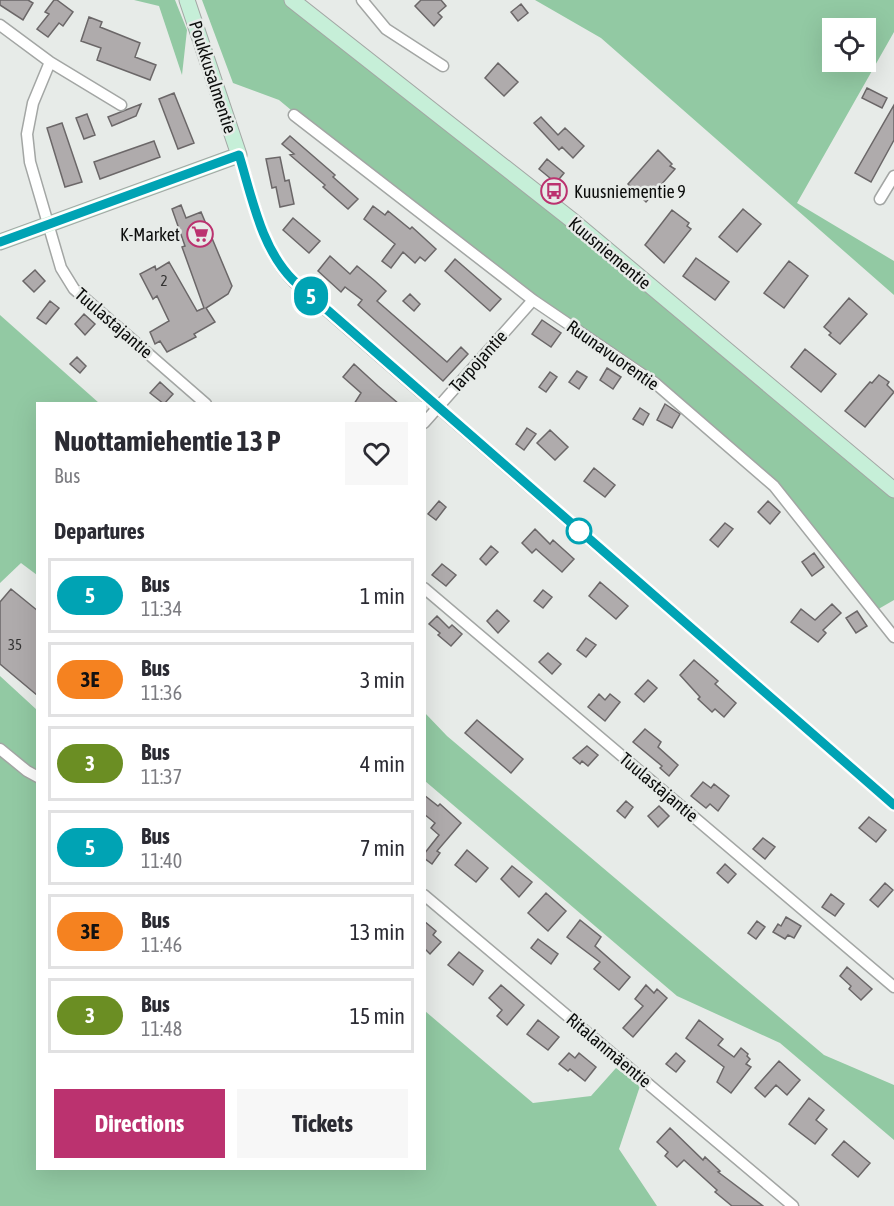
<!DOCTYPE html>
<html lang="en">
<head>
<meta charset="utf-8">
<style>
  :root { --surface:#fff; --page:#f7f7f7; --text:#2b2b33; --muted:#7c7c81; --line:#e1e1e2; --accent:#bb326f }
  body { margin:0; font-family:"Asap Condensed",sans-serif; background:var(--page); color:var(--text); height:100vh; display:flex; flex-direction:column; font-size:22px; white-space:nowrap }
  * { box-sizing:border-box; margin:0 }
  p { font-size:20px; color:var(--muted) }
  .icon { flex:none; width:33px; height:33px; fill:none; stroke:currentColor; stroke-width:2; stroke-linecap:round; stroke-linejoin:round }
  .map { position:relative; flex:1; overflow:hidden }
  .sheet { position:absolute; left:36px; top:402px; width:390px; height:768px; display:flex; flex-direction:column; background:var(--surface); border-radius:0px; box-shadow:0 6px 24px #0002 }
  .sheet>* { flex:none }
  .badge { padding:0 12px; border-radius:20px; font-size:21px; line-height:39px }
  .buttons { position:absolute; left:822px; top:18px; display:grid; gap:12px }
  .buttons a { display:grid; place-items:center; width:54px; height:54px; border-radius:0px; background:var(--surface); box-shadow:0 6px 24px #0002; font-size:30px }
  .map>.badge { position:absolute; translate:-50% -50%; box-shadow:0 0 0 3px #fff }
  h2 { padding:0 18px; font-size:22px; line-height:54px }
  .round { display:grid; place-items:center; flex:none; width:63px; height:63px; border-radius:0px; background:var(--page) }
  .head { display:flex; align-items:center; justify-content:space-between; height:102px; padding:0 18px }
  h1 { font-size:28px; font-weight:700; line-height:45px }
  .action { display:flex; gap:12px; margin-top:auto; padding:12px 18px }
  .action a { flex:1; height:69px; border-radius:0px; background:var(--accent); color:#fff; font-size:24px; font-weight:700; line-height:69px; text-align:center }
  .action a+a { background:var(--page); color:var(--text) }
  ul { padding:0; list-style:none }
  li { display:flex; align-items:center; gap:18px; height:75px; margin:0 12px 9px; padding:0 6px; border:3px solid var(--line); border-radius:0px }
  li div { flex:1 }
  li b { display:block; font-size:22px }
  li em { font-style:normal }
  li .badge { min-width:66px; font-weight:700; text-align:center }
  .map>svg:first-child { display:block }
</style>
</head>
<body>
<div class="map">
<svg width="894" height="1206" viewBox="0 0 894 1206">
  <rect width="100%" height="100%" fill="#e7ebe8"/>
  <path fill="#92c9a3" fill-rule="evenodd" d="M134,0H175L187,30L182,75L159,6Z
    M202,0H292L894,490V600L875,611L774,486L656,383L378,182L279,100L233,83Z
    M535,0H894V32L797,203L894,261V295L601,38ZM832,28H866V62H832Z
    M0,315L99,403L38,404L37,575L21,563L0,583Z
    M0,676L37,710L38,1168H424L425,1011L533,1103L591,1096L616,1068L640,1086L619,1149L657,1206H0Z
    M425,713L447,736L824,1055L894,1085V1140L780,1043L677,996L425,781Z"/>
  <path fill="#afabac" stroke="#6b6768" stroke-width="1.5" d="M0,0H28L33,3L23,20L0,5Z
    M54,0H57L73,12L63,26L59,23L48,37L37,29L49,14L45,12Z
    M421,0H441L446,6L438,13L442,17L434,26L415,6Z
    M521,4L528,13L518,21L511,12Z
    M89,17L102,22L100,27L140,43L135,57L156,65L150,80L97,60L101,48L81,41Z
    M498,63L518,82L504,96L485,78Z
    M867,88L887,98L882,108L862,98Z
    M174,93L194,143L178,149L159,99Z
    M141,104L136,116L112,126L108,117Z
    M894,105V140L871,182L855,173Z
    M87,114L95,135L84,139L76,118Z
    M541,117L558,135L565,128L584,146L573,158L562,147L559,150L534,123Z
    M62,123L82,182L65,187L47,128Z
    M290,136L335,175L333,177L358,199L348,209L323,187L325,185L290,155L294,154L282,144Z
    M154,141L160,157L100,179L94,162Z
    M658,150L672,164L670,166L675,169L646,202L628,184Z
    M280,157L285,181L289,180L294,204L280,207L276,187L272,188L266,159Z
    M547,159L564,173L556,183L539,169Z
    M181,205L186,218L201,212L232,286L228,294L206,308L215,322L194,334L196,337L167,352L160,341L155,344L150,332L169,321L157,296L153,299L140,274L155,266L156,270L169,262L197,311L204,308L182,247L185,246L172,209Z
    M373,206L385,215L388,211L410,229L412,227L436,249L425,261L420,257L415,263L403,252L391,268L382,261L395,244L364,219Z
    M743,209L761,224L737,252L719,237Z
    M672,210L689,223L687,226L691,229L664,263L645,245Z
    M293,218L320,241L309,253L283,230Z
    M330,256L350,274L357,266L375,281L386,291L377,301L447,362L461,347L468,354L443,381L358,305L362,300L345,287L341,292L318,271Z
    M696,258L729,282L715,300L683,276Z
    M455,259L501,299L490,311L445,271Z
    M789,261L808,276L784,308L764,293Z
    M35,270L45,281L34,292L23,281Z
    M410,294L420,304L414,311L403,301Z
    M849,298L867,314L840,344L829,335L831,333L824,327Z
    M50,301L59,308L46,324L37,318Z
    M84,314L95,324L85,335L75,324Z
    M542,320L561,333L551,347L532,334Z
    M805,349L836,374L821,392L791,367Z
    M77,357L86,366L80,373L70,364Z
    M354,364L378,386L399,404H354L361,393L343,377Z
    M607,368L621,377L613,389L600,380Z
    M577,371L587,377L579,389L569,382Z
    M550,372L557,377L546,392L539,387Z
    M879,375L889,382L887,385L894,392L865,427L845,411L870,382L872,383Z
    M160,382L173,394L164,404L150,393Z
    M665,404L680,414L672,428L657,420Z
    M640,408L649,414L643,425L633,419Z
    M527,428L536,434L524,450L516,444Z
    M550,430L568,447L555,460L537,443Z
    M594,468L615,485L605,497L584,481Z
    M439,501L446,507L436,520L428,514Z
    M768,501L780,512L770,524L758,512Z
    M725,523L733,529L718,547L710,540Z
    M535,529L550,544L553,540L574,559L562,572L536,549L532,553L522,543Z
    M491,546L498,552L486,565L480,559Z
    M814,553L824,567L812,576L802,562Z
    M442,564L456,575L446,586L432,575Z
    M600,582L628,606L616,619L589,596Z
    M11,589L38,611V696L0,664V602Z
    M543,590L552,597L543,608L534,601Z
    M832,604L841,613L823,630L826,633L818,642L791,622L801,609L815,620Z
    M497,610L509,621L498,633L487,621Z
    M857,611L867,626L856,633L846,618Z
    M437,616L449,628L452,625L462,634L451,646L438,635L440,633L429,624Z
    M586,638L596,645L586,657L577,650Z
    M548,653L561,664L552,674L539,662Z
    M694,660L718,681L715,684L736,703L724,717L715,709L712,712L698,699L700,697L680,675Z
    M648,680L657,688L644,702L635,694Z
    M599,694L605,700L610,694L620,702L605,721L588,707Z
    M477,720L523,759L511,773L465,733Z
    M645,729L661,742L658,747L678,765L669,776L660,768L662,766L633,742Z
    M587,746L598,755L588,766L582,761L580,764L573,758Z
    M703,782L711,788L714,784L729,796L718,811L710,804L706,808L691,796Z
    M424,795L438,806L440,804L461,823L437,851L440,853L432,864L424,858V854L439,835L431,828L435,823L424,814Z
    M626,801L633,807L625,818L617,811Z
    M659,806L669,816L658,827L648,816Z
    M869,817L886,830L876,842L859,828Z
    M763,838L775,847L765,859L753,849Z
    M467,850L488,868L476,882L455,865Z
    M725,864L736,874L728,883L717,873Z
    M512,866L532,882L519,897L501,879Z
    M885,883L893,890L878,907L870,900Z
    M546,893L566,911L548,931L528,913Z
    M831,894L844,904L835,916L822,907Z
    M786,917L801,926L794,938L788,935L785,939L773,932L778,924L781,926Z
    M580,920L601,937L595,946L630,977L619,990L594,969L600,962L567,937Z
    M424,921L436,931L433,935L441,942L430,954L424,948Z
    M757,921L765,927L756,939L748,933Z
    M538,939L558,954L551,964L531,948Z
    M459,952L483,971L473,985L448,965Z
    M847,967L872,989L861,1000L849,989L851,986L840,976Z
    M501,985L524,1005L507,1025L497,1016L502,1010L489,998Z
    M646,985L654,993L657,989L667,998L633,1037L623,1028L643,1006L635,999Z
    M538,1020L559,1037L548,1050L527,1034Z
    M699,1020L723,1039L718,1045L734,1057L741,1048L748,1054L747,1056L750,1059L746,1064L751,1067L731,1093L717,1082L724,1067L686,1038Z
    M569,1053L575,1058L579,1053L596,1067L585,1081L570,1069L568,1071L559,1064Z
    M676,1053L685,1061L676,1072L666,1064Z
    M779,1061L800,1080L787,1095L776,1085L765,1097L755,1088Z
    M809,1098L824,1110L816,1120L827,1129L815,1144L789,1124Z
    M670,1128L703,1160L705,1157L720,1171L718,1172L763,1206H732L715,1192L717,1190L684,1160L677,1167L665,1156L668,1152L657,1142Z
    M844,1141L870,1163L858,1177L832,1155Z"/>
  <g fill="none" stroke-linecap="round" stroke-linejoin="round">
    <g stroke="#a3a6a4" stroke-width="13">
      <path id="street" d="M362,0L386,29L443,66
        M0,25L50,62L121,105
        M50,62L33,103L27,134L30,162L61,268L74,289L206,404
        M294,115L533,300L655,383L774,486L894,637
        M239,155C252,197 261,248 293,281L894,805
        M880,199L894,176
        M424,423L533,300
        M424,588L894,987
        M0,749L27,771L38,777
        M424,895L793,1206"/>
    </g>
    <g stroke="#a3a6a4" stroke-width="17">
      <path id="secondary" d="M292,0L573,221L894,490
        M0,242L239,155L187,0"/>
    </g>
    <use href="#street" stroke="#fff" stroke-width="10"/>
    <use href="#secondary" stroke="#c6efd8" stroke-width="15"/>
  </g>
  <g fill="none" stroke-linecap="round" stroke-linejoin="round">
    <g stroke="#fff" stroke-width="14">
      <path id="line" d="M0,242L239,155C252,197 261,248 293,280L894,805"/>
    </g>
    <use href="#line" stroke="#00a3b4" stroke-width="9"/>
  </g>
  <defs>
    <g id="bus-ring" transform="scale(1.35)"><circle r="9.5" fill="#e7ebe8" stroke="#bb326f" stroke-width="1.5"/><path d="M-5-6H5V4H4V6H2V4H-2V6H-4V4H-5ZM-3.5-4V0h7V-4ZM-3.5 1.2v1.5H-2V1.2ZM2 1.2v1.5H3.5V1.2Z" fill="#bb326f"/></g>
    <g id="supermarket-ring" transform="scale(1.35)"><circle r="9.5" fill="#e7ebe8" stroke="#bb326f" stroke-width="1.5"/><path d="M-6-5.5h2.5l.6 2H6L4.5 2H-2.5L-4.4-4H-6ZM-1.5 3.2a1.3 1.3 0 1 0 .1 0ZM3 3.2a1.3 1.3 0 1 0 .1 0Z" fill="#bb326f"/></g>
  </defs>
  <g fill-rule="evenodd">
    <use href="#bus-ring" x="554" y="191"/>
    <use href="#supermarket-ring" x="200" y="234"/>
  </g>
  <circle fill="#fff" stroke="#00a3b4" stroke-width="3" cx="579" cy="531" r="12"/>
  <g text-anchor="middle" dominant-baseline="central" stroke-width="5" stroke-linejoin="round" paint-order="stroke">
    <g font-size="15" fill="#353434">
      <text x="164" y="280">2</text>
      <text x="15" y="644">35</text>
    </g>
    <g font-size="18" fill="#0c0d0c" stroke="#e7ebe8">
      <text transform="translate(213 77) rotate(72)">Poukkusalmentie</text>
      <text transform="translate(610 253) rotate(40)">Kuusniementie</text>
      <text transform="translate(114 323) rotate(41)">Tuulastajantie</text>
      <text transform="translate(613 355) rotate(35)">Ruunavuorentie</text>
      <text transform="translate(478 361) rotate(-48)">Tarpojantie</text>
      <text transform="translate(659 787) rotate(40)">Tuulastajantie</text>
      <text transform="translate(609 1050) rotate(40)">Ritalanmäentie</text>
    </g>
    <g font-size="18" fill="#0c0d0c" stroke="#e7ebe8" text-anchor="start">
      <text x="574" y="191">Kuusniementie 9</text>
      <text x="180" y="234" text-anchor="end">K-Market</text>
    </g>
  </g>
</svg>
<div class="buttons">
<a><svg class="icon" aria-label="locate" viewBox="0 0 24 24"><circle cx="12" cy="12" r="6"/><path d="M12 2v4M12 18v4M2 12h4M18 12h4"/></svg></a>
</div>
<b class="badge" style="left:311px;top:296px;background:#00a3b4;color:#fff">5</b>
<section class="sheet">
<div class="head"><div><h1>Nuottamiehentie 13 P</h1><p>Bus</p></div><a class="round"><svg class="icon" aria-label="heart" viewBox="0 0 24 24"><path d="M12 20l-8-8c-3-5 5-10 8-4 3-6 11-1 8 4z"/></svg></a></div>
<h2>Departures</h2>
<ul>
<li><span class="badge" style="background:#00a3b4;color:#fff">5</span><div><b>Bus</b><p>11:34</p></div><em>1 min</em></li>
<li><span class="badge" style="background:#f58220;color:#111">3E</span><div><b>Bus</b><p>11:36</p></div><em>3 min</em></li>
<li><span class="badge" style="background:#6b8e23;color:#fff">3</span><div><b>Bus</b><p>11:37</p></div><em>4 min</em></li>
<li><span class="badge" style="background:#00a3b4;color:#fff">5</span><div><b>Bus</b><p>11:40</p></div><em>7 min</em></li>
<li><span class="badge" style="background:#f58220;color:#111">3E</span><div><b>Bus</b><p>11:46</p></div><em>13 min</em></li>
<li><span class="badge" style="background:#6b8e23;color:#fff">3</span><div><b>Bus</b><p>11:48</p></div><em>15 min</em></li>
</ul>
<div class="action"><a>Directions</a><a>Tickets</a></div>
</section>
</div>
</body>
</html>
